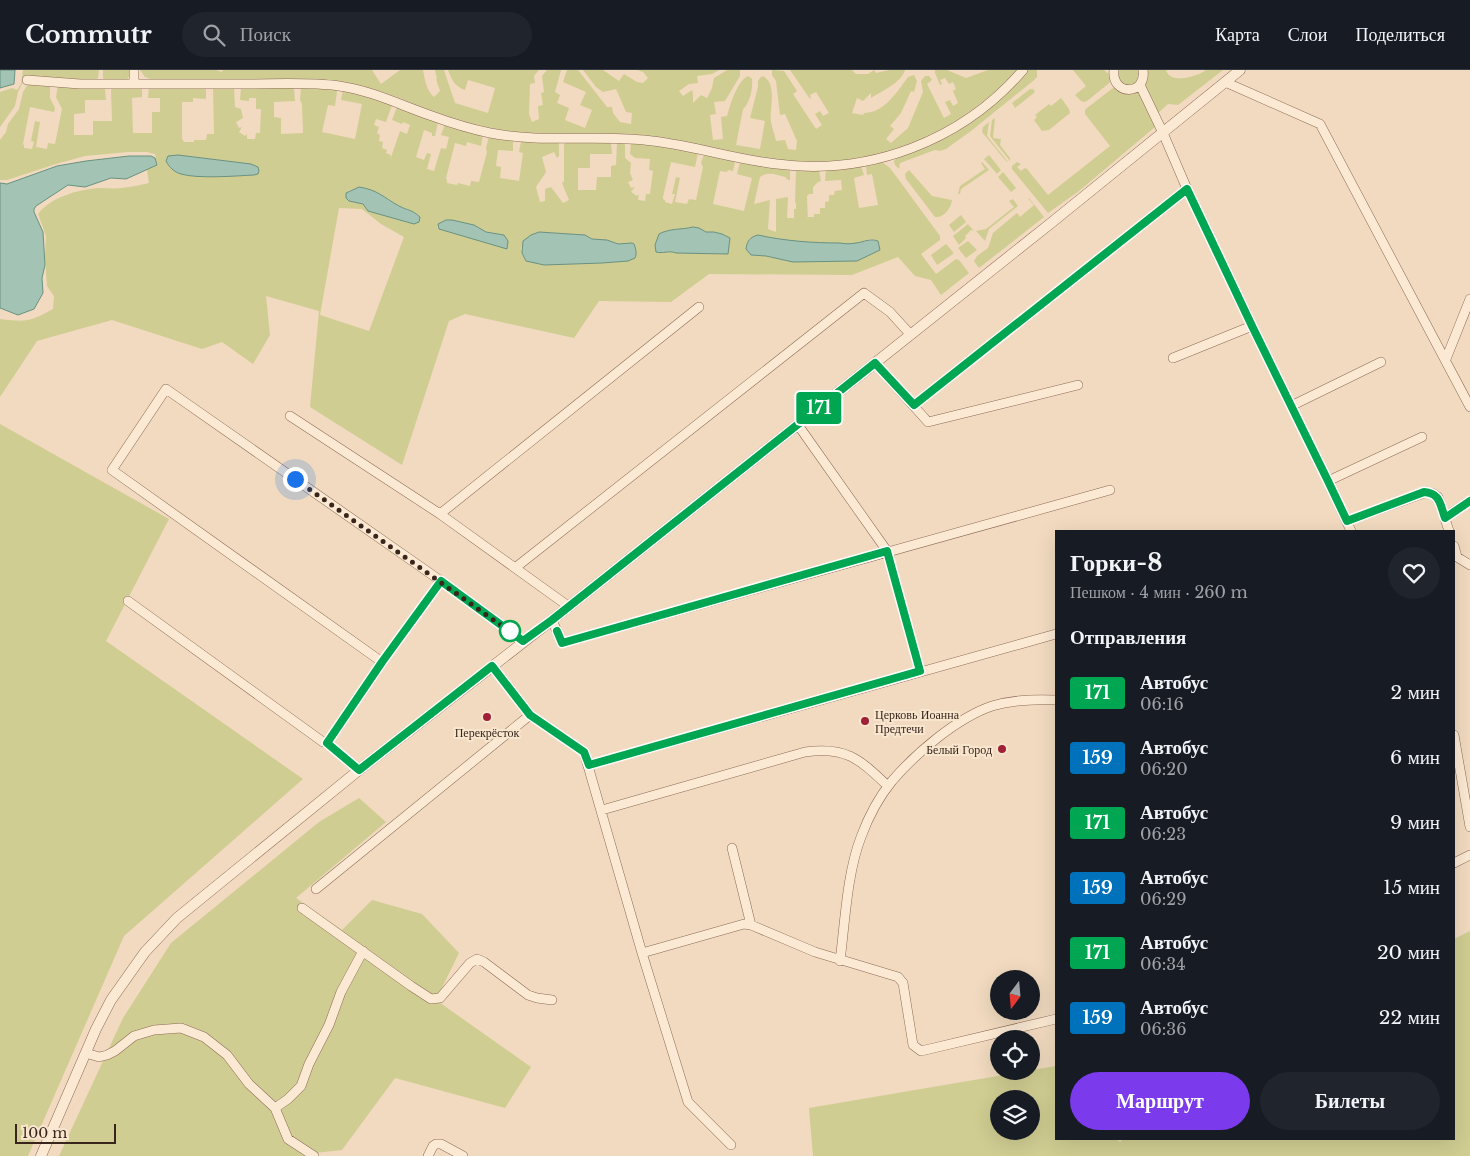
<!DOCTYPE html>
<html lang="ru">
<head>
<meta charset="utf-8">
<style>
  :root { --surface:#171b24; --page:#20242c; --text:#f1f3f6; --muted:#9ea1a6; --line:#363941; --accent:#7c3aed }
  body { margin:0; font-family:"Libre Baskerville",serif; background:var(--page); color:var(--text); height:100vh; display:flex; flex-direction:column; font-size:19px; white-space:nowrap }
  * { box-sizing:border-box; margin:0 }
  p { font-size:16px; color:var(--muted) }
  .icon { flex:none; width:28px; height:28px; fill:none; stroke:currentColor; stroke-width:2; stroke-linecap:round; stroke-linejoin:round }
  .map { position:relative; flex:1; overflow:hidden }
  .sheet { position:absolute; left:1055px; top:460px; width:400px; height:610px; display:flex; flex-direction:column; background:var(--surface); border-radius:0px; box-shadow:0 5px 20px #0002 }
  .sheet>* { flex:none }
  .badge { padding:0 10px; border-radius:4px; font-size:18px; line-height:32px }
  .needle { width:32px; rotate:196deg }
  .controls { position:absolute; left:990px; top:900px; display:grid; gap:10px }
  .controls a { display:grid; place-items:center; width:50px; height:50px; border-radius:50%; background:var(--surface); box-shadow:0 5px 20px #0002; font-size:25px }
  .scale { position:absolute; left:15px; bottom:12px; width:101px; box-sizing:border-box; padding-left:5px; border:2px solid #3a251c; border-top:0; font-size:14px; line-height:18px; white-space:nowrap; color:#3a251c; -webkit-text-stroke:4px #f8e6cf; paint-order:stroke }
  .you { position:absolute; width:25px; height:25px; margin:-12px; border:4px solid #fff; border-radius:50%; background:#1a73e8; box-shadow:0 0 0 8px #1a73e833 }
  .map>.badge { position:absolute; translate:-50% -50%; box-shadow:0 0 0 2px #fff }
  h2 { padding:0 15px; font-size:19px; line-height:45px }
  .round { display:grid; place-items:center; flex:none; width:52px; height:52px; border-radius:26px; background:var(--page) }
  .summary { display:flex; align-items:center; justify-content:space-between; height:85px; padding:0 15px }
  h1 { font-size:24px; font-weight:700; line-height:38px }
  .primary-button { display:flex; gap:10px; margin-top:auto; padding:10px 15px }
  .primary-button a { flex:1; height:58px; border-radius:30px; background:var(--accent); color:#fff; font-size:20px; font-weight:700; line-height:58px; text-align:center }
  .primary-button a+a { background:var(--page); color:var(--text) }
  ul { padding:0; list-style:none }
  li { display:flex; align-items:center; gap:15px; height:65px; padding:0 15px }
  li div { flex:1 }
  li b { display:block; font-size:19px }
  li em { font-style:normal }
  li .badge { min-width:55px; font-weight:700; text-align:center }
  header { display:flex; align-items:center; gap:30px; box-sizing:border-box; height:70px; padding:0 25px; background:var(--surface); border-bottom:1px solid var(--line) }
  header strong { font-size:24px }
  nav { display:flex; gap:28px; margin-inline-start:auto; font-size:18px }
  .search { width:350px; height:45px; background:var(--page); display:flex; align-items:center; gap:12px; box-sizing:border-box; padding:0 18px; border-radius:28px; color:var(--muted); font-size:19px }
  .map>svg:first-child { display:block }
</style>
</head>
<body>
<header>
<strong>Commutr</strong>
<div class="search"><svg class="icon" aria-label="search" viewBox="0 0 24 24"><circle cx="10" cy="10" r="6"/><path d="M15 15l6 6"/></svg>Поиск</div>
<nav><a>Карта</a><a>Слои</a><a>Поделиться</a></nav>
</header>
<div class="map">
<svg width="1470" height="1086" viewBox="0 0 1470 1086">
  <rect width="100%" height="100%" fill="#f1dabf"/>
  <path fill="#d0cd92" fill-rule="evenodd" d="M23,0H99L98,8L95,10L24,6L23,12L18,22L15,36L0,57V22L12,18L17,20L21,14Z
    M103,0H131L129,7L126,10H105L103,8Z
    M140,0H216L222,2L223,0H372L381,14L400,0H423C425,10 426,20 434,27L440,21L436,9H437L435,0H444L455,33L488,43L495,18L468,10L465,20C454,16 452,10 448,0H539L534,6L535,13L530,14L529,44L532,52L539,49L538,36L543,35L541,23L544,22L542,6L547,0H561L555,22L560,25L557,33L569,38L565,50L585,58L592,40L580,35L586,22L563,12L567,0H578L607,37H612L613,43L620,52L631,54L632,43L626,42L616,19L603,22L596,17L583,0H603L619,11L624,4L637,12L643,13L648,8L643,2L637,0H719L712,4L697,6L698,13L689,14L679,21L683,26L692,20L693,24V33L701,25L707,28L712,18L714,8L727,0H740V6L725,31L714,32L716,44L710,45L713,70L723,69L721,47L727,46C730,35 737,11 748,6L752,9C753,18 750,33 743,39L736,75L760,79L765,51L750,48L758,17V11L760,8L763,6C778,15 769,38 771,52C772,58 775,65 776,71L785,70L788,79L796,80L797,71L785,44L780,45L776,11L772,5V0L784,1L797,21L793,24L816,59L822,55L815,44L820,41L823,46L829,43L816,22L810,25L811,28L810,29L790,0H852L856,4H868L874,0L876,3L889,0H905C901,13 882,21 871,28V23L863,31L857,28L852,43L863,45L864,43C884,43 897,22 908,7L914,5L917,11L914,22L911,21L901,43L890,56L894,59L886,69L891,73L908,58L923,22L921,11L925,6H929L932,10L927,14L944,48L951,44L945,32L950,30L953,36L958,33L953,21L956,19L953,12L949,14L945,8L940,10L942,14L940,15L935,3V0H947L966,8L988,0H1018C951,69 873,101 777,90C734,85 691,71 648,66C595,60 542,69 490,58C471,54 452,48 433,42C419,37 406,30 391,25C375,19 356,14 339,12C312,8 284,9 257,9C222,10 188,10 153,10L145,7Z
    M1027,0H1037V7L1033,11L971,61L946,79L940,81L935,80L900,93L899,99L895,95L894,91L897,87L931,74Z
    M1073,0H1104L1110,5L1111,11L1108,14L1087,31L1083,32L1080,30L1075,25L1086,16Z
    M1117,0H1140L1141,9L1131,17L1119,13Z
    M1147,0H1166C1170,13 1189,8 1199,4C1202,3 1204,1 1206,0C1211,0 1218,0 1223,0L1178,35L1168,34L1157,44L1144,15Z
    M28,14L50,15V28L55,38L54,42L30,37L23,74L24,75V78L32,79L34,72L31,71L35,51L40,52L36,77L47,79L48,73L55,74L62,39L56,27L58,16L105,17V19L106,30H85V43L74,44V65H93V51H112L111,20L114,17L141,18L142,19V27L132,28L133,63H152V42H160V28H148L149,17L206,18V29L193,28V32H182V69L183,70L184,72H194V70H206L207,64H214L213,18H234L235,37L241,39L243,48L236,52L239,58L242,57L239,62L245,66L247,64V69H255L256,63H260L261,39H256V28H249V31L240,30L241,18H294L295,31L274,32V47L281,48V64L303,63L302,34L300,30L301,17L336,19L337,22L335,36L328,35L322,62L355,69L362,34L341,30L343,20L356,22L392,35L386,52L376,49L374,55L379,57L377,63L380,65L379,71L383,72L382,78L387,80L386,83L391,85L390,90L400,61L407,64L410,55L403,52L402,54L392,50L397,37L438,52L435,66H432V63L424,60L416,87L424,90L427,83L431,84L427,99L434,101L441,78L446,79L449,67L441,65L445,54L483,64L481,76L467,72L466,76L455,73L446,108L447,110V113L457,115L458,113L470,116L471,111L479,112L487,82L486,78L489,66L513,70V81L498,80L496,96L501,97L500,108L519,111L523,83L519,82L521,71L558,72L559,74V86L557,88L554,82L542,87L546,102L536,117L540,132L545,131V119L551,117L563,133L569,130L562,113L564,111V75L565,73L568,72H608L611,73L612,84H590V98H578V120H596L597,107H611V96L616,95L617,74L618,73H624L625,75V88L631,93L630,103L633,110L628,112L631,118L635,117L631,122L637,126L639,124L638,130L645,131L646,124H650L653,101L649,100L650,89L635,88L630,84L631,73H646L698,83L695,97L671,92L663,127V129L665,130V132L672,134L675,124H672L676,107L680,108L675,132L687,134L689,129L696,130L703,97L701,93L704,84L735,90V92L733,101L728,100L727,102L720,101L713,134L744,141L752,108L737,104L740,92L788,98L790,101V110H788L785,107C777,105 768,101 760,107L754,134L770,130L768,159L776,162V129L788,127L787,148H794V139H796V133L795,132L796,100H819L821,111L818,112L813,117V124H809L807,126L808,152V147H814V144H820V138H825V132L829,131V125H834L835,121L842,120L841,110L825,111L826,100L861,96L864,105L854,108L859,138L878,135L872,104L867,105L866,96L867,95L882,92L890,98L940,166V170L921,184L936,204L956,189L959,190L969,203L941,225L931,210L915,206L898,187L852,205L709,204L671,232L599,231L574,268L465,244L449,251L402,395L310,337L319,241L266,226L270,265L253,294L222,272L202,279L112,250L37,271L0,327V249C26,252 30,252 53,239L54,226L47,216L45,187L46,166L38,144C51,127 77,120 98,118C106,118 114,119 122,118C131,117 140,115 149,113L147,100L157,95L155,84L147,82H128L85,86L56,94L7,110H0V70L6,62L8,54L19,39L23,22ZM178,85L251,94L181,104L174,101L168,95ZM359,117C378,120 383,127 399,136C408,140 412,139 420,147L363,134L348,121ZM339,138L362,139L381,154L404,167L369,261L320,245ZM467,154L474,155L486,162L504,165L507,178L439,159L437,157ZM693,157L699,158L706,162H714L722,164L730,168L728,179C708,182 689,185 670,181L667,160H683ZM539,162L585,165L592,169L607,170L619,174L526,191L521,178ZM758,165L795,171L840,174L858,173L870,169L877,170L772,188L766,186Z
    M1113,18L1139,22L1155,54V57L1079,121L1048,143L1012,99V96L1017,92L1021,94L1017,97L1021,101L1025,98L1027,99L1048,125L1110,76L1085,44V40L1087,38Z
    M1030,19H1033L1035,22L1015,38L1012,33Z
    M1061,28L1069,39L1070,43L1049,60L1042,61L1034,50L1037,47L1035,45L1049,34L1051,36Z
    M995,48L993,68L1001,69L1000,75L1010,88V91L990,66L992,50Z
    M989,52L987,66L1008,92L1006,91L982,62L983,57Z
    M989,85L1001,100L997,104L984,89Z
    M982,92L989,100L961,119L960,124H958L960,116L985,99L981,93Z
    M909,100L932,126L952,130C951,138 944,148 935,147L906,109L905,104Z
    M1003,102L1016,118L1011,122L998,107Z
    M1028,128H1029L1044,147L979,198L974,191L977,186L988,178L993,163L1017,143L1020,147L1034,135Z
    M1013,129L1018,136L989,159L985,171L976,161L986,159L1014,137L1009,131Z
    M961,145L966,152L954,162L949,155Z
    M968,154L974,161L971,160L965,166L966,168L959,175L953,166Z
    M968,171L977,180L966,188L958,178Z
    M946,174L953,182V184L937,195L931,185Z
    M0,354L169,449L106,571L303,709L124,866L28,1086H0Z
    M359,728L386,752L296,828L342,860L372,830L422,844L459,883L436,930L531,997L505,1038L395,1008L342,1080L315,1083L314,1086H59L123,948L171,873L319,752Z
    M1470,861V1086H813L809,1038L1056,996V1069H1116L1120,1072L1123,1069H1454V869ZM999,1029H1031V1061H999Z"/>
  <path fill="#a3c3b4" stroke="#699281" d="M0,0H15L14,14L0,18Z
    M178,85L251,94L258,97L259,101L258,104L254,105C235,106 198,109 181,104C174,102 169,97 166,91L168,86Z
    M129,86H151L155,88L157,95L126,109L111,108L85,117L68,115L36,136L34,139V142L43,162L45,195L42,208L43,223L34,239L18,245L0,238V113L7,114L57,96L86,91Z
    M359,117C378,120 383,127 399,136C409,141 411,139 420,147L419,152L414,154L368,141L363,134L349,131L346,128V123Z
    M446,150H452L474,155L486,162L504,165L508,171L507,179L439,159L438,154Z
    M693,157L699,158L706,162H714L722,164L730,168L728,184L676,183C669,180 663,184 656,182L655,175L659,164C670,158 681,160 693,157Z
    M539,162L585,165L592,169L607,170L618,174L632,173L634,174C636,179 637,184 635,188L628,191L602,193L544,195L526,191L522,183L523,171L531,165Z
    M758,165C785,171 813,173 840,173C845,174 851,174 856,173C864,172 870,168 878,171L880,180L857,191L793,192L766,186L751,185L746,179C747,171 750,167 758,165Z"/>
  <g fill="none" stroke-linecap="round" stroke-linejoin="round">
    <g stroke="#8c6a56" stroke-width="10">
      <path id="minor" d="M1114,0C1111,26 1147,26 1143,0
        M27,10L80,14H134V0
        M1225,12L1320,54L1470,337
        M134,14C171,14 209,14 246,14C277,14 309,12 339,16C373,21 400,35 432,46C451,53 471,59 490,63C541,73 593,65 644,70C689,74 732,89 777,94C869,106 962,71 1023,0
        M1140,15L1163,63L1187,119L1252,256L1328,411L1351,461
        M1173,288L1252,256
        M1446,289L1470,229
        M875,293L928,352L1078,315
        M914,335L1187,119
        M1291,336L1381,292
        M290,346L440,444L568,536
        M798,355L887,481L920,601
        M1328,411L1422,367
        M440,444L699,237
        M1445,447L1470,431
        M1347,451L1424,423H1432L1438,427L1449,461
        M1454,476L1457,487L1470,495
        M515,498L864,223L890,242L910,264
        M128,531L323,672L327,673L359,700
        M552,550L562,573L1110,420
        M382,592L112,400L166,319L441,511L523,571
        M492,596L530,645
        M1454,665L1470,757
        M327,673L382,592L441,511
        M589,695L1056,564
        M602,740L805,682C847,676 860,690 888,716
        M732,778L751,855
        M1454,793L1470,785
        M316,819L530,645L584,682L642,883L688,1032L731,1075
        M302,838L411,916L431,929L440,928L470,893L477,889L484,892L528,925L537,928L552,930
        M642,883L744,854L751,855L815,882L898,907L903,913L913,975L921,981L1056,949
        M840,891C845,852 847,803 861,767C868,748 879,727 892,711C916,683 957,648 992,636C1012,630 1035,629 1056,630
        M86,983L99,987L107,985L115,981L134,966L154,960L181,958L204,967L227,985L249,1014L275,1038L288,1069L314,1086
        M275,1038L288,1029L301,1016L309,994L329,955L341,922L363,881
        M428,1086L433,1076L436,1074H441L463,1086"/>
    </g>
    <g stroke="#8c6a56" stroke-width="11">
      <path id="tertiary" d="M41,1086L96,959L111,930L145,882L177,848L359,700L552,550L1051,153L1240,0"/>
    </g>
    <use href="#minor" stroke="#fbe9d3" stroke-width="9"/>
    <use href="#tertiary" stroke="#fbe9d3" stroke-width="10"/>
  </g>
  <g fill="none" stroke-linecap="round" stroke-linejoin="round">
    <g stroke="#fff" stroke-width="11">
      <path id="line" d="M557,561L562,573L887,481L920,601L589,695L584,682L530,645L492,596L359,700L327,673L382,592L441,511L523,571L552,550L875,293L914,335L1187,119L1252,256L1328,411L1347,451L1424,422C1440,423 1440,434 1445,448L1470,431"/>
    </g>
    <use href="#line" stroke="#00a651" stroke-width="8"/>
    <path stroke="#3a251c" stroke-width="5" stroke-dasharray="0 9" d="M295,409L512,563L510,561"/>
  </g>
  <circle fill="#fff" stroke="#00a651" stroke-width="2.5" cx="510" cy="561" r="10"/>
  <g fill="#a02137" stroke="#f8e6cf" stroke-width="2">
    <circle cx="487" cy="647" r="5"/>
    <circle cx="865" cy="651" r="5"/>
    <circle cx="1002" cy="679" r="5"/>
  </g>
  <g text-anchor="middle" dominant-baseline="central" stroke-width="4" stroke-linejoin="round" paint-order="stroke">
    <g font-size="12" fill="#3a251c" stroke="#f8e6cf" text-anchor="start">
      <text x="875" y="644">Церковь Иоанна<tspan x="875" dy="14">Предтечи</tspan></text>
      <text x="487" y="662" text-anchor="middle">Перекрёсток</text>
      <text x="992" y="679" text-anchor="end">Белый Город</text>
    </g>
  </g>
</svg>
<div class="controls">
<a><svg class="needle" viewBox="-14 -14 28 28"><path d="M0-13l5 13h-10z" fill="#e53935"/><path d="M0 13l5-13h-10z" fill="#9ea1a6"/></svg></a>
<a><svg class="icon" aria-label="locate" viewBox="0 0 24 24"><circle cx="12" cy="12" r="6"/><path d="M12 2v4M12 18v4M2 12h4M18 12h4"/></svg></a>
<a><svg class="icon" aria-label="layers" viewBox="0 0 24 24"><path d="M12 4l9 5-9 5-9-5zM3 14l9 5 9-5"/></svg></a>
</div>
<div class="scale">100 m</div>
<div class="you" style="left:295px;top:409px"></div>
<b class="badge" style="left:819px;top:338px;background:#00a651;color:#fff">171</b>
<section class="sheet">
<div class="summary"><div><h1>Горки-8</h1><p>Пешком · 4 мин · 260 m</p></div><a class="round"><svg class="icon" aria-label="heart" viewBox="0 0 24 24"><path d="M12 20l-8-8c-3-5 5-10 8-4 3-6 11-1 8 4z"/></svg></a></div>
<h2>Отправления</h2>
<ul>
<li><span class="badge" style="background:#00a651;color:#fff">171</span><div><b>Автобус</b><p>06:16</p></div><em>2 мин</em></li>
<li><span class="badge" style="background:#0072bc;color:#fff">159</span><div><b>Автобус</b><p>06:20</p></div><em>6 мин</em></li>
<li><span class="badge" style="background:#00a651;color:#fff">171</span><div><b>Автобус</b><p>06:23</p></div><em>9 мин</em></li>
<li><span class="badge" style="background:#0072bc;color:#fff">159</span><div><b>Автобус</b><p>06:29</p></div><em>15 мин</em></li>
<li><span class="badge" style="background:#00a651;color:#fff">171</span><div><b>Автобус</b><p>06:34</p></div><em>20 мин</em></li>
<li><span class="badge" style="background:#0072bc;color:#fff">159</span><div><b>Автобус</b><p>06:36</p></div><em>22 мин</em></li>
</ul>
<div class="primary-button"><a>Маршрут</a><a>Билеты</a></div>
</section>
</div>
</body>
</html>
